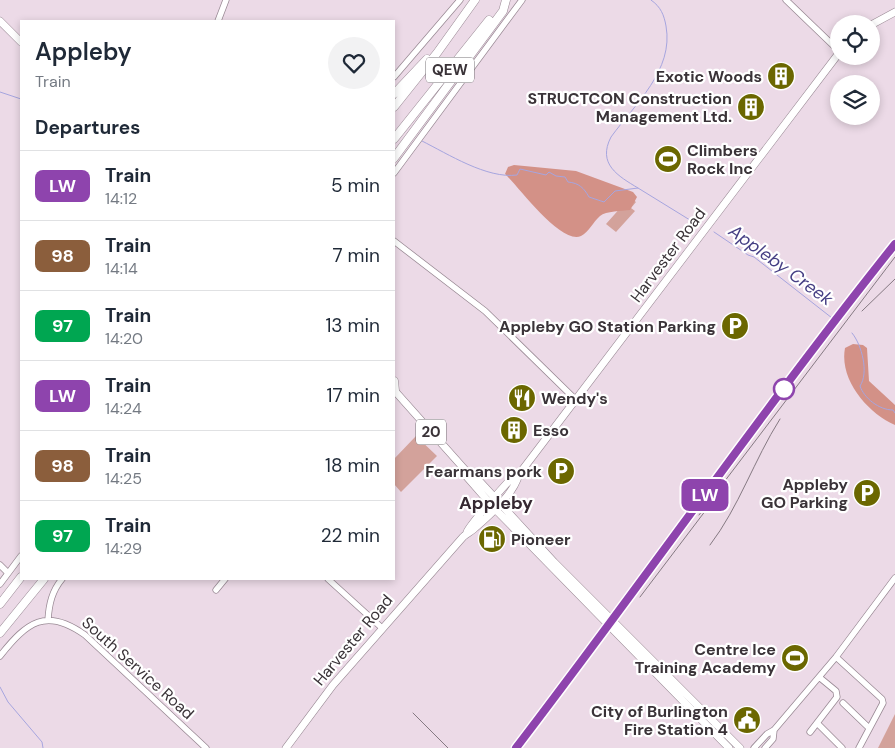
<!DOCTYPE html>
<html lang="en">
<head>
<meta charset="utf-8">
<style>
  :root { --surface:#fff; --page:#f2f2f3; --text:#1f2937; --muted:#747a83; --line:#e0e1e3 }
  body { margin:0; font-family:"DM Sans",sans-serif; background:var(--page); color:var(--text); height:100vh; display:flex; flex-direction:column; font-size:19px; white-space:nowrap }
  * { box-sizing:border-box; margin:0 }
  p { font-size:16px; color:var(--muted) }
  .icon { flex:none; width:28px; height:28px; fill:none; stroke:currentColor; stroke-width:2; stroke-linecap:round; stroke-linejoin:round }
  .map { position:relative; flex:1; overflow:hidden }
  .details { position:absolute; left:20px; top:20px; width:375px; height:560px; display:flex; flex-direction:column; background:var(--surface); border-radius:0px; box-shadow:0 2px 8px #0003 }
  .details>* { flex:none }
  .badge { padding:0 10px; border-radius:8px; font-size:18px; line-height:32px }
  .fabs { position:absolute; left:830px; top:15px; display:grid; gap:10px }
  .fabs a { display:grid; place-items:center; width:50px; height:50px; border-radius:50%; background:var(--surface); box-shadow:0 2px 8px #0003; font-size:25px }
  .map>.badge { position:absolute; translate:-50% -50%; box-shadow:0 0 0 2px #fff }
  h2 { padding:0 15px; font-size:19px; line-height:45px }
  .round { display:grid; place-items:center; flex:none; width:52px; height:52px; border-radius:26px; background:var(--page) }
  .headline { display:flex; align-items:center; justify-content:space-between; height:85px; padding:0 15px }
  h1 { font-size:24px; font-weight:600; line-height:38px }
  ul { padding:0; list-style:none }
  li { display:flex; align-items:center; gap:15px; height:70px; padding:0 15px; border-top:1px solid var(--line) }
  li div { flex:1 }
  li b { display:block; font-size:19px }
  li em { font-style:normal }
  li .badge { min-width:55px; font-weight:700; text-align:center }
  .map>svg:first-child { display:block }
</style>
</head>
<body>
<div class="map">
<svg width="895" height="748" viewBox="0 0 895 748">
  <rect width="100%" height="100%" fill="#ecdae7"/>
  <path fill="#d3a29b" d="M630,197L636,202L631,208L635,211L616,232L606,224Z
    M416,436L437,456L401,492L394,484V459Z
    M895,714V748H878Z"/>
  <path fill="#d39187" d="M514,165L576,171L633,192L637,197L630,210C622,211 606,211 600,216C593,222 589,232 581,236C561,245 519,187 505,174L508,167Z
    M853,344L863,345L867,348L869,381L895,405V425C868,413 839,380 845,348Z"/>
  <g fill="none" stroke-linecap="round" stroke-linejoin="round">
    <path stroke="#a6a5df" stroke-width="1" d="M0,92L21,99
      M422,141C448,154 487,179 517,175L520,169L546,175L549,172L556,176L565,177L568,182C579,183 584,188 589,197L604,202L615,191L638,188L698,225
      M638,188C618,176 597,164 611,137C635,104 674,70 666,26C664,15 661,7 651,0
      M714,232L748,255L754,257L832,318
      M852,333C862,345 869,373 860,386C864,398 879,410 893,410L895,413
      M0,687L8,702L42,742L43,748"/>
    <g stroke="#998994" stroke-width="7">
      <path id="minor" d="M786,0L839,51
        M218,21L226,0
        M394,77L460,0
        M394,173L522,0
        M394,241L485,311L576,400
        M0,565L8,573
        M328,579L382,628
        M0,584L21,556
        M216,590L225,579
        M48,620C49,604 52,591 62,579
        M0,656C27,622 46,607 85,635L206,748
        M836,657L882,699L883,703L859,748
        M843,703L869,728
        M818,724L842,748
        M810,732L837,697L836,691L819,677
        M754,748L767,734L774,730L836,657L895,578
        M765,748L773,739L774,730"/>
    </g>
    <g stroke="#998994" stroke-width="8">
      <path id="major" d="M0,21L21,42
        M871,25L895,12
        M394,390L467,472L472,473L554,562L740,748
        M467,472V477L495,509L729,748
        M467,532C468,527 504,486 511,479C515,475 520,474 523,469L839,53
        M286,748L333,685L463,537C467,533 471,532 475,528C491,514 514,494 519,474"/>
    </g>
    <g stroke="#998994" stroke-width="9">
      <path id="highway" d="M394,94L427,59
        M394,107L437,53L475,0
        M394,139L489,20
        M394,158L503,11L506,0
        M394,381L395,391
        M0,604L21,577
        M0,633L44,579"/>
    </g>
    <use href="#minor" stroke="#fff" stroke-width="5.5"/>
    <use href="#major" stroke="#fff" stroke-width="7"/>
    <use href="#highway" stroke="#fff" stroke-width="8"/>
    <path stroke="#857982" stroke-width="1" d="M862,311L895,279
      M699,515L895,257
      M710,545C739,507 754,460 780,419
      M640,597L706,510
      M413,713L448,748
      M516,748C643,581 765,409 895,244"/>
  </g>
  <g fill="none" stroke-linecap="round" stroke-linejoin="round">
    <g stroke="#fff" stroke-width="11">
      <path id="line" d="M516,748C644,581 764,408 895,244"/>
    </g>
    <use href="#line" stroke="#8e44ad" stroke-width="8"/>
  </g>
  <defs>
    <g id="building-disc" transform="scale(1.4375)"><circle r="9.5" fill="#6b6700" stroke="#fff"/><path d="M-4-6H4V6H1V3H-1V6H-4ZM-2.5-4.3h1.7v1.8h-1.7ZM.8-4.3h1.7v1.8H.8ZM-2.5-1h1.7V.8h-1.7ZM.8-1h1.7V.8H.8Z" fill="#fff"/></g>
    <g id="stadium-disc" transform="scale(1.4375)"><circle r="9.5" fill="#6b6700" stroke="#fff"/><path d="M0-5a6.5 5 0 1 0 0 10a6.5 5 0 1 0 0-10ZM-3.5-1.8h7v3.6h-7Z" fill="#fff"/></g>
    <g id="parking-disc" transform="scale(1.4375)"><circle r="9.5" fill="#6b6700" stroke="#fff"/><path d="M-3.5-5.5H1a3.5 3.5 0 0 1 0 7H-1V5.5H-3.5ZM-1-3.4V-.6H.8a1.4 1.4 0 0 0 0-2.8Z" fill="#fff"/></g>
    <g id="restaurant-disc" transform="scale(1.4375)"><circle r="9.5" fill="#6b6700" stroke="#fff"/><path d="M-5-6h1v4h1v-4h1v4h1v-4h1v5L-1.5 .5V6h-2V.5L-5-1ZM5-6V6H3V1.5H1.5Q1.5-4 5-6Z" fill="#fff"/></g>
    <g id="fuel-disc" transform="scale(1.4375)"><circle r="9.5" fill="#6b6700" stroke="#fff"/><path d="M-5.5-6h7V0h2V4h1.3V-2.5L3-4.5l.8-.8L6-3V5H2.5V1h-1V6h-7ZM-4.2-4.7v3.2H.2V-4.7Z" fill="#fff"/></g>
    <g id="civic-disc" transform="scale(1.4375)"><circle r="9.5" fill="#6b6700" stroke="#fff"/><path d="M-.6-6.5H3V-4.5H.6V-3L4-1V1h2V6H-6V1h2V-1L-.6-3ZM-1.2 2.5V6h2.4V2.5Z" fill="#fff"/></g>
  </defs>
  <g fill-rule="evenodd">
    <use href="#building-disc" x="781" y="76"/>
    <use href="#building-disc" x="751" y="107"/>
    <use href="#stadium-disc" x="668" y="159"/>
    <use href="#parking-disc" x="735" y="326"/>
    <use href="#restaurant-disc" x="522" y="398"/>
    <use href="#building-disc" x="514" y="430"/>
    <use href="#parking-disc" x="561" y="471"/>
    <use href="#parking-disc" x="867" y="493"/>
    <use href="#fuel-disc" x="492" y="539"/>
    <use href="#stadium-disc" x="795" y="658"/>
    <use href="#civic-disc" x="747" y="720"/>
  </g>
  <circle fill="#fff" stroke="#8e44ad" stroke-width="2.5" cx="784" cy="389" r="10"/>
  <g text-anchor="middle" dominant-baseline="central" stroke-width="4.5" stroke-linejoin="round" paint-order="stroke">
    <g fill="#fff" stroke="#757074" stroke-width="1">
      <rect x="426" y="57.5" width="48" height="25" rx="4"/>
      <rect x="416" y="419.5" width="30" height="25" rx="4"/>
    </g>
    <g font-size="15" font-weight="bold" fill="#3a3338">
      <text x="450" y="70">QEW</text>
      <text x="431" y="432">20</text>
    </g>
    <g font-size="16" font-weight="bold" fill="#3a3338" stroke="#fff" text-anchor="end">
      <text x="762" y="76">Exotic Woods</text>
      <text x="732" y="98">STRUCTCON Construction<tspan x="732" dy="18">Management Ltd.</tspan></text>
      <text x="687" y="150" text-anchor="start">Climbers<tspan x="687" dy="18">Rock Inc</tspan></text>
      <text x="716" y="326">Appleby GO Station Parking</text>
      <text x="541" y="398" text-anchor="start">Wendy's</text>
      <text x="533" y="430" text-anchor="start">Esso</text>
      <text x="542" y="471">Fearmans pork</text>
      <text x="848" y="484">Appleby<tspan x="848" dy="18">GO Parking</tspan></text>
      <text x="511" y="539" text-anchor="start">Pioneer</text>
      <text x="776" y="649">Centre Ice<tspan x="776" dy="18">Training Academy</tspan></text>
      <text x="728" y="711">City of Burlington<tspan x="728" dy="18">Fire Station 4</tspan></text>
    </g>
    <g font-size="16" fill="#3a3338" stroke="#fff">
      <text transform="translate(668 255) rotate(-53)">Harvester Road</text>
      <text transform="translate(353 640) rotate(-50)">Harvester Road</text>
      <text transform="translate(138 668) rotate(42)">South Service Road</text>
    </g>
    <g font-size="18" font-style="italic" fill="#463f84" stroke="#fff">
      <text transform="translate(781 265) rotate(36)">Appleby Creek</text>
    </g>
    <g font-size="18" font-weight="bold" fill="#362932" stroke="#fff">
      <text x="496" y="503">Appleby</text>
    </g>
  </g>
</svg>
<div class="fabs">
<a><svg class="icon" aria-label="locate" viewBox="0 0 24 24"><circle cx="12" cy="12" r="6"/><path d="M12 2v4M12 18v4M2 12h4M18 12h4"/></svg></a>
<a><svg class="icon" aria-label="layers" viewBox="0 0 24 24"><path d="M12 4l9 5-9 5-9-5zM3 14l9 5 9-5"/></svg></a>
</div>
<b class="badge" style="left:705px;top:495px;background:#8e44ad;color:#fff">LW</b>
<section class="details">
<div class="headline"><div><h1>Appleby</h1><p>Train</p></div><a class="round"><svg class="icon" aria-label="heart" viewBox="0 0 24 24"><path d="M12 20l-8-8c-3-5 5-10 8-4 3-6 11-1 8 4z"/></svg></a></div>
<h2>Departures</h2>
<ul>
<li><span class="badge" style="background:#8e44ad;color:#fff">LW</span><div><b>Train</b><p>14:12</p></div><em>5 min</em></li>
<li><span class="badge" style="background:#8b5e3c;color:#fff">98</span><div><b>Train</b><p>14:14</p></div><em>7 min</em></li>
<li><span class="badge" style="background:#00a651;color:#fff">97</span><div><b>Train</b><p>14:20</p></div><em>13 min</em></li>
<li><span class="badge" style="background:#8e44ad;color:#fff">LW</span><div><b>Train</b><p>14:24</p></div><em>17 min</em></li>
<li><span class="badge" style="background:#8b5e3c;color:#fff">98</span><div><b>Train</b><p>14:25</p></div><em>18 min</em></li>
<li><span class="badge" style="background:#00a651;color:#fff">97</span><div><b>Train</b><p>14:29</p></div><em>22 min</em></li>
</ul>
</section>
</div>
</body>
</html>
